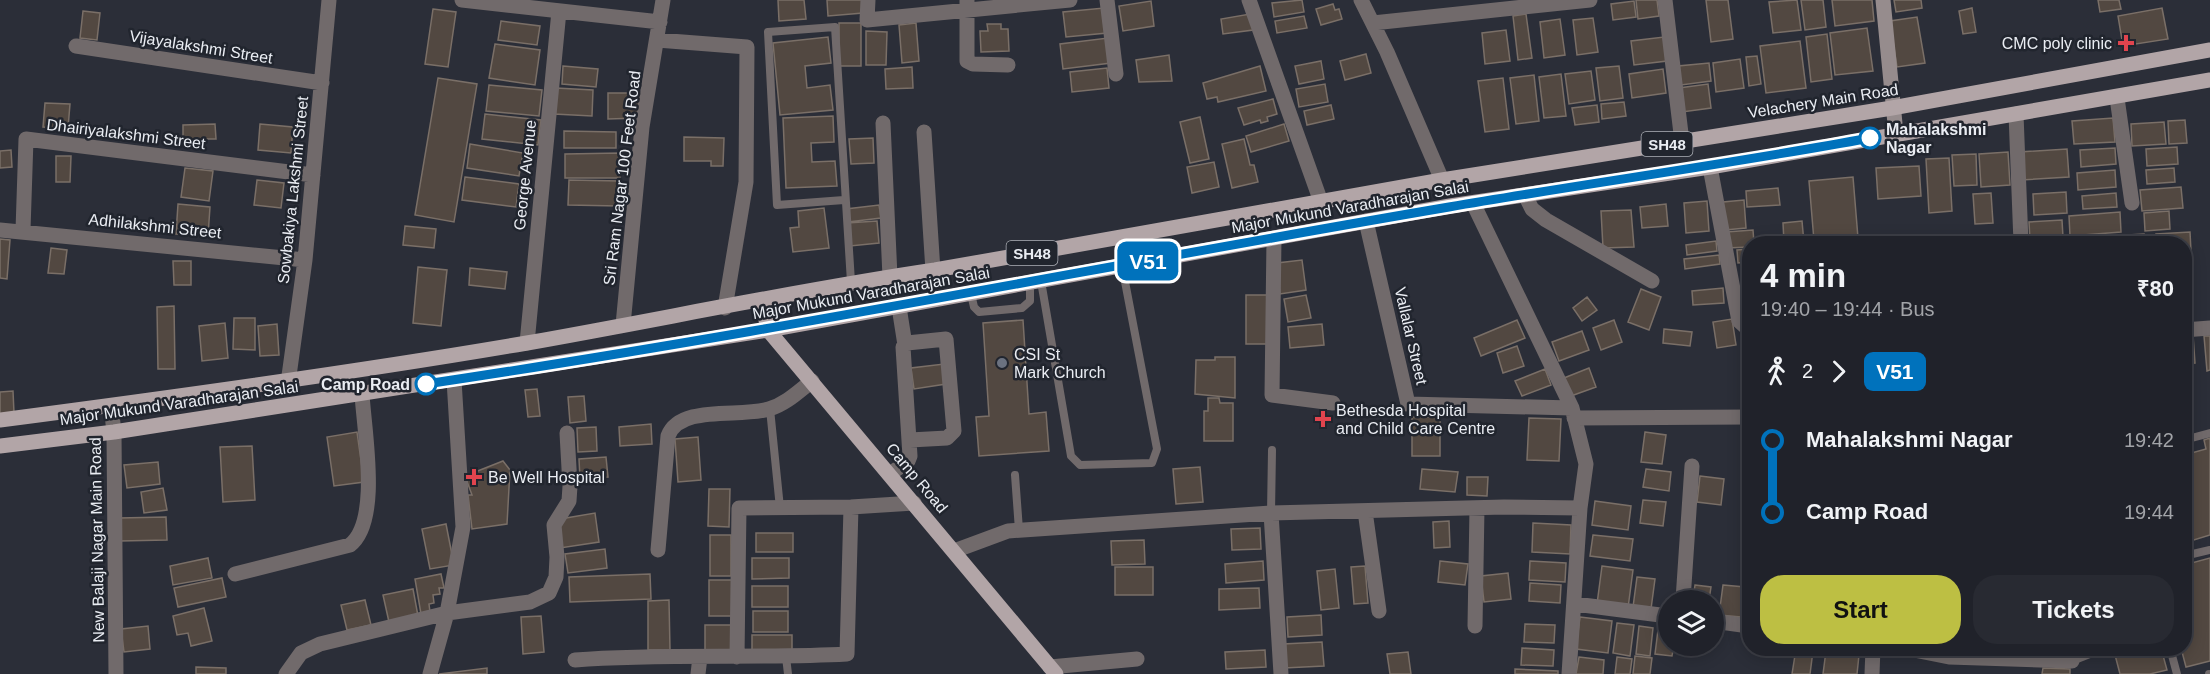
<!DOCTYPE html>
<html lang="en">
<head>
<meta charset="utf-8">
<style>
  :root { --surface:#20222a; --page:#282a32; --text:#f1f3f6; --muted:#a2a4a8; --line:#3d3f47; --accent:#bdbf43 }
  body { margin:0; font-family:Arial,sans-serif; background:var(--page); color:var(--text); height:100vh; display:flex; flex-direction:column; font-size:22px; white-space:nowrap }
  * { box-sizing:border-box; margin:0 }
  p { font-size:20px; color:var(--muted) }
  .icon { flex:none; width:33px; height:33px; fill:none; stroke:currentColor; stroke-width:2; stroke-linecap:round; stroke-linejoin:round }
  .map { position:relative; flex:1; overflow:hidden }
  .side { position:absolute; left:1742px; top:236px; width:450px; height:420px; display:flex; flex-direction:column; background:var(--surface); border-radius:24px; box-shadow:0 3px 15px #0003,0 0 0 2px var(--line) }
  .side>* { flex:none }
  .badge { padding:0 12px; border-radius:9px; font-size:21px; line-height:39px }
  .tools { position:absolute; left:1658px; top:590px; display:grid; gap:12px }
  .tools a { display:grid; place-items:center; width:66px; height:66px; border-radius:50%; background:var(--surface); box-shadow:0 3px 15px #0003,0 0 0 2px var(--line); font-size:30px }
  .map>.badge { position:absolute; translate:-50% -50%; box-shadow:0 0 0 3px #fff }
  .legs { display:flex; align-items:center; gap:9px; height:66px; padding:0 18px; font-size:20px }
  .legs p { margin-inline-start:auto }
  .summary { display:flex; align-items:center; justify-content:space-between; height:102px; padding:0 18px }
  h1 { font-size:33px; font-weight:700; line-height:45px }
  .action { display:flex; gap:12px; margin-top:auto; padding:12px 18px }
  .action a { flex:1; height:69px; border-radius:24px; background:var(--accent); color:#111; font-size:24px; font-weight:700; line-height:69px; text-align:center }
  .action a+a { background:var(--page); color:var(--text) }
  ul { padding:0 18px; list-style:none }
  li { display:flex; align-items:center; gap:21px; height:72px; font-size:22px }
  li i { display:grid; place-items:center; width:9px; height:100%; margin:0 8px; background:currentColor }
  li i::after { content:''; width:15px; height:15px; margin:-8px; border:4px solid; border-radius:50%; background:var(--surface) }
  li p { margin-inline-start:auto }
  li:first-child i { background:linear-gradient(#0000 50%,currentColor 0) }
  li:last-child i { background:linear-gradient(currentColor 50%,#0000 0) }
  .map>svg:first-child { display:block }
</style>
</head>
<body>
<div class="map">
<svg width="2210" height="674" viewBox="0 0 2210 674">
  <rect width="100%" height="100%" fill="#2b2e38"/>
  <path fill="#524841" stroke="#7a6f67" stroke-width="1.5" d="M778,0H804L806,19L779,21Z
    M827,0H862L863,13L828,16Z
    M1302,0L1304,12L1274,17L1272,3Z
    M1636,0H1657L1659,16L1638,19Z
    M1706,0H1728L1733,39L1711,42Z
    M1797,0L1801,30L1773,33L1769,2Z
    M1801,0H1823L1826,27L1805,30Z
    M1832,0H1872L1874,21L1835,26Z
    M1894,0H1921L1922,8L1896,12Z
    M2098,0H2119L2121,9L2100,12Z
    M1151,1L1154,26L1123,31L1119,6Z
    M1634,1L1636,17L1613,20L1611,4Z
    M1333,4L1335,10L1339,9L1342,19L1321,25L1316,9Z
    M1104,8L1107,33L1066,37L1063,12Z
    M1972,8L1976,32L1963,34L1959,11Z
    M2162,8L2168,39L2123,46L2118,16Z
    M433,9L456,12L448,67L425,64Z
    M83,11L100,13L97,40L80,38Z
    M1250,14L1253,30L1223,34L1221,19Z
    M1526,14L1532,58L1518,60L1513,16Z
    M1304,16L1307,28L1277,33L1275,21Z
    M1917,17L1925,63L1897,67L1890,21Z
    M1593,18L1598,52L1577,55L1573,20Z
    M1560,19L1565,55L1544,58L1540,22Z
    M501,21L540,26L537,45L498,40Z
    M839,23H861V66H839Z
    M916,23L919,61L902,63L899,25Z
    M987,24H1001V29H1008L1009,51L981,52L980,31H988Z
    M1867,28L1873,71L1835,75L1830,33Z
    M1506,30L1510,61L1485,64L1482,33Z
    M866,31L887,32L886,65H866Z
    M1827,34L1832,79L1811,82L1806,37Z
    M828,37L831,63L805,66L807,88L830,85L833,110L780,115L773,43Z
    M1664,37L1667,61L1634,65L1631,41Z
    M1108,38L1111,63L1063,69L1060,44Z
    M1800,41L1806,88L1766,93L1760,46Z
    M495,44L540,50L535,85L489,78Z
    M1366,54L1371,73L1345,80L1340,61Z
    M1169,55L1172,81L1139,82L1136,60Z
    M1757,56L1761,84L1749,86L1746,57Z
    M1740,59L1744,88L1716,92L1713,63Z
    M1321,61L1324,79L1299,84L1295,66Z
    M1709,63L1711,81L1681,85L1678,66Z
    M563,66L598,69L596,87L562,84Z
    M1260,66L1266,91L1218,102L1217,97L1207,99L1203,83Z
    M1619,66L1623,98L1600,101L1596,68Z
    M912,67L913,88L886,89L885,69Z
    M1107,68L1109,88L1072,92L1070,72Z
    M1663,69L1666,93L1632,98L1629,74Z
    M1591,71L1595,100L1569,104L1565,74Z
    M1561,74L1566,116L1544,118L1539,77Z
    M1534,75L1539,121L1516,124L1510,78Z
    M438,78L477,84L454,222L415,215Z
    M1503,78L1509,129L1485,132L1478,81Z
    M1325,84L1328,102L1299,107L1296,89Z
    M1708,84L1711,108L1682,112L1679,88Z
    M489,85L542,90L539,116L486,111Z
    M556,88L593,90L592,116L554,114Z
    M608,93H639V118L608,119Z
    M1273,99L1277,114L1267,117L1268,121L1261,123L1260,120L1244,125L1238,108Z
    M1624,102L1626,116L1602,119L1601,104Z
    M45,103L70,104L68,128L43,127Z
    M1331,105L1334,119L1307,125L1304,111Z
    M1597,105L1599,122L1575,125L1572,108Z
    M485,114L541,120L538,145L482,139Z
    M833,116L834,142L811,143L812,162L835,161L837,186L786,188L783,118Z
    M1200,117L1209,159L1190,163L1180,122Z
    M2113,118L2115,142L2074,144L2072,121Z
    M2185,120L2187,143L2169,144L2168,121Z
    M2164,122L2166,144L2132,146L2131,124Z
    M215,124L216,139H183V125Z
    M260,124L293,127L291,153L258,150Z
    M1284,124L1289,141L1251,152L1246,136Z
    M564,131L616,132V148H564Z
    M684,137L724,138L723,166H711V161H684Z
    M873,138L874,163L851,164L849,139Z
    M1244,139L1250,165H1254L1258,182L1232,188L1222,144Z
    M470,144L523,153L519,176L467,168Z
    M2177,147L2178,164L2147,166L2146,149Z
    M2115,148L2116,164L2081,167L2080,150Z
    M2067,149L2069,177L2021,180L2019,152Z
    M11,150L12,167L0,168V151Z
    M2008,152L2010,185L1981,187L1979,154Z
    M620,153V178H565V154Z
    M1976,154L1977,185L1954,186L1952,155Z
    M56,156H71L70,182H56Z
    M1949,158L1952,211L1929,213L1926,159Z
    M1214,162L1219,187L1192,193L1187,167Z
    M1919,166L1921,196L1878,199L1876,168Z
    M185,168L213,171L209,201L181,197Z
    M2174,168L2175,182L2147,184L2146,170Z
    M2115,170L2116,187L2078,190L2077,173Z
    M465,177L519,184L516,207L462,200Z
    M1853,177L1858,238L1814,241L1809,181Z
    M257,180L284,183L281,208L254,205Z
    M569,180L620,181L619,206L568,205Z
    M2181,187L2183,208L2142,211L2140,190Z
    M1778,188L1780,205L1747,207L1746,191Z
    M2066,192L2067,213L2034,215L2033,194Z
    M1991,193L1993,223L1975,224L1973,194Z
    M2116,193L2117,207L2083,209L2082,196Z
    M1744,200L1746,228L1725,230L1723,202Z
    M1707,201L1709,231L1686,233L1684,203Z
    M178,204L210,207L208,236L176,234Z
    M1666,204L1668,226L1642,228L1640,207Z
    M879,205L881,218L848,222L846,209Z
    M824,208L829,248L793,252L790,228L799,227L798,211Z
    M1631,210L1634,247L1603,248L1601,211Z
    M2169,211L2170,229L2145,231L2144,213Z
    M2120,212L2121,232L2070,236L2069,216Z
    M2062,220L2063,237L2030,240L2029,222Z
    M877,221L879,243L850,246L847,223Z
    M1802,221L1804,243H1784L1783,223Z
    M405,226L436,229L434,248L403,245Z
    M1753,230L1754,243H1749V247L1727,248L1726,232Z
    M2190,232L2191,251H2184V243H2157L2156,234Z
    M2144,234V243H2129L2128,235Z
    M2001,238V243H1975L1974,239Z
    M0,239L10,240L7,279L0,278Z
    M1716,241L1717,251L1687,255L1686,245Z
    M51,248L67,250L64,274L48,273Z
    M1749,249V262L1738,263L1737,250Z
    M1719,255L1720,264L1685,269L1684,259Z
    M1302,260L1306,290L1280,294L1277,263Z
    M173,261H191V285H174Z
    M1745,265H1749V296H1747Z
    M418,267L447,270L441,326L413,323Z
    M470,268L507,272L505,289L469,285Z
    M1723,288L1724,303L1693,305L1692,291Z
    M1641,289L1661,297L1649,330L1628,322Z
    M1246,295H1268V344H1246Z
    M1306,295L1311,318L1288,322L1284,299Z
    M1587,297L1597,310L1582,321L1573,308Z
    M174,306L175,369H158L157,307Z
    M234,318H255V350L233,349Z
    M1732,319L1736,345L1717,348L1713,322Z
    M1023,320L1029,414L1046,412L1049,451L979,456L976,417L989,416L983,323Z
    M1517,320L1525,338L1481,356L1474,338Z
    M1614,320L1622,342L1601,350L1593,328Z
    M225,323L228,358L202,361L199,326Z
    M277,324L279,355L260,356L258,326Z
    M1322,324L1324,345L1290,348L1288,327Z
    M1664,329L1692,332L1690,346L1663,343Z
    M1582,331L1589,350L1559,361L1552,342Z
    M2193,335L2195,363L2184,364V336Z
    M2204,336H2210V370L2207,371Z
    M1517,346L1524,366L1503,373L1497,353Z
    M1215,357H1235V398L1195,394L1196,360H1215Z
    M944,364L946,384L914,389L911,368Z
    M1589,368L1596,387L1571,396L1564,378Z
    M1545,369L1551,385L1522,396L1515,381Z
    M537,389L540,416L528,417L525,390Z
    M13,391L14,413L0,414V392Z
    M584,396L586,421L570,423L568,397Z
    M1208,398H1219L1220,403H1233V441H1204V411H1208Z
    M1412,417H1440V456H1412Z
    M1529,418L1561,419L1559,461L1527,460Z
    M651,424L652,444L620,446L619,427Z
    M596,427L597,451L578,452L577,428Z
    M357,432L364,482L334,486L327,437Z
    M1645,432L1666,435L1662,464L1641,462Z
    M698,437L701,480L678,482L675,439Z
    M2210,438V535L2184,543V455L2206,449L2204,440Z
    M252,446L255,500L223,502L220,447Z
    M606,457L608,477L580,479L579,459Z
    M503,461L510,470L507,524L472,529L468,495H472L465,476Z
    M158,462L160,484L127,488L124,465Z
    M1200,467L1203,502L1176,504L1173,469Z
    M1422,469L1458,472L1455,492L1420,489Z
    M1646,469L1671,472L1669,491L1643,487Z
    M1700,476L1724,479L1721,505L1697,502Z
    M1467,477H1488L1487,496L1467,495Z
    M163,488L167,510L144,513L141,492Z
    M709,489H730L729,527L708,526Z
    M1643,500L1666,502L1663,526L1640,523Z
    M1595,501L1631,506L1628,530L1592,525Z
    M595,513L599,542L560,548L557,528L566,518Z
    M166,517L167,540L120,541L119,518Z
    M1449,521L1450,547L1434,548L1433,522Z
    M1533,523L1571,525L1570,554L1532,552Z
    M446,524L454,565L430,569L422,529Z
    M1260,528L1261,549L1232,550L1231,529Z
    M756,533H793V552H756Z
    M710,535H731V576H710Z
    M1593,535L1633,539L1630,561L1590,556Z
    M1144,540L1145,564L1112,565L1111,541Z
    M605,549L607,568L568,573L565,554Z
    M208,558L212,578L173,585L170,566Z
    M752,558H789V578L752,579Z
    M2210,558V661L2186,667L2181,648H2184V565Z
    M1263,561L1264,580L1226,583L1225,564Z
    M1440,561L1468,564L1465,585L1438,582Z
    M1530,561L1566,563L1565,582L1529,580Z
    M1365,566L1368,603L1354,604L1351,567Z
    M1602,566L1633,570L1628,608L1597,604Z
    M1115,567H1153V595H1115Z
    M1335,569L1339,608L1321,610L1317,571Z
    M1508,573L1511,599L1484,602L1481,576Z
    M441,574L444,588H439L440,594L433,595L434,603L429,604L430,612L421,614L415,579Z
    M650,574L651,599L570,602L569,577Z
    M1637,577L1655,579L1651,609L1633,607Z
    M222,578L226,597L178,607L174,588Z
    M709,580H732V616H709Z
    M1530,583L1561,585L1560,603L1529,601Z
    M1695,585L1711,587L1709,600H1693Z
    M1723,585L1745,587L1741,617L1719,615Z
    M752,586H788V607H752Z
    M1259,588L1260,608L1219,610V589Z
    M413,589L418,616L389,622L383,595Z
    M365,600L371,625L347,630L341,605Z
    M669,600L670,650H648V601Z
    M204,608L212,641L191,646L188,633L177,635L173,616Z
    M753,611H788V632H753Z
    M1321,615L1322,635L1288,637L1287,617Z
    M541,616L544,652L523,654L521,617Z
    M1580,617L1612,621L1608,653L1576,649Z
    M1617,623L1634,625L1630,656L1613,653Z
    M1525,624L1555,625L1554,643L1524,642Z
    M705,625H731V654H705Z
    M148,626L150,649L124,652L121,629Z
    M1639,626L1653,628L1650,656L1636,654Z
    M1658,630L1668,631V645H1674L1672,656L1655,654Z
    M752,635H792V651H752Z
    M1322,642L1324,666L1284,668L1283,644Z
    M1522,648L1554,650L1553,666L1521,665Z
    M2125,648H2161L2167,670L2150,674H2120L2114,651Z
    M1796,649L1813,651L1810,674H1792Z
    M1265,650L1266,667L1226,669L1225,652Z
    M1826,651L1859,655L1857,674H1823Z
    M1408,652L1411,674H1390L1387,654Z
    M1635,656L1652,658L1650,674H1633Z
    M1579,657L1604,660L1603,674H1576Z
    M1617,657L1632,659L1630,674H1615Z
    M196,667L226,668V674H196Z
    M487,668V674H439Z
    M2043,668L2070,669V674H2042Z
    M1515,669L1558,671V674H1515Z"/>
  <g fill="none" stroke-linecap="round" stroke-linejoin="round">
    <path stroke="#716a6b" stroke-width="8" d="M844,200L777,205L768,32L835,27L851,282
      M1041,281L1071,456L1080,465L1152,463L1157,449L1122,266
      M971,294L974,307L979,312L1022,308L1030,301V283
      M770,409L780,508
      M2184,440L2210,433
      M1015,475L1019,530
      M1271,513L1272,450
      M2184,556L2210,550
      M2170,648L2177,674
      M786,657L788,674
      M2072,661L2105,648
      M2209,674H2210"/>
    <path stroke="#716a6b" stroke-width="15" d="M462,0L660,22
      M868,0L867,20L1070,0
      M967,0V61L973,64L1008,65
      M1107,0L1116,74
      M1249,0L1321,202
      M1361,0L1387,52L1442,180
      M1665,0L1682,142
      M1373,23L1590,0
      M657,40L747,47L746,182L725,308
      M76,46L322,83
      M2117,98L2132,203
      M2016,114L2021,243
      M883,123L890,277
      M924,132L933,271
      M1710,167L1739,321L1749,330
      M1525,195L1532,209L1546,220L1652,281
      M1473,203L1572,408L1586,464L1580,508L1569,674
      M1366,221L1408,404L1572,408
      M0,230L305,260
      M23,230L26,139L313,175
      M1274,238L1272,395L1333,403
      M899,307L905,345
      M623,325L642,127L663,0
      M2184,330L2210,328
      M527,343L559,11
      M288,383L305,260L329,0
      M111,406L114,432L116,674
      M1574,418L1749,417
      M890,474L908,461L910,456L903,347L907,343L946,339L954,431L947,438L910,440
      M1365,511L1379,611
      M1271,513L1281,674
      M658,550L668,436C680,404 740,418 769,409C786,404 799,391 812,381
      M954,551L1008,531L1271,513L1504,507L1580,508
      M235,574L350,545C381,521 364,431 362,394
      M1683,600L1692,466
      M1575,604L1668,616
      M1713,621L1749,626
      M1475,626L1477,508
      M1904,648L1949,657L2072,661
      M737,657L739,508L851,507L914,503
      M575,660C666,653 757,659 847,654L851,507
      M1050,667L1137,659
      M286,674L301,653L320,644L447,613L530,602L549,593L556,577L557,557L554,525L569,501L570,486L567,433
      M430,674L447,613L463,527L454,380
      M698,674L700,657
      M1872,674L1873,648"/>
    <path stroke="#968c8d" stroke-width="15" d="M1883,0L1896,134"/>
    <path stroke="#b2a5a7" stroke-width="15" d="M762,300L768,330L1056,674
      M0,420C176,397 352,373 527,343C663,319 799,290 935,270L1442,180L1892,108L2210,50
      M0,446L114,432L768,330L1450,206L1710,167L2210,80"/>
  </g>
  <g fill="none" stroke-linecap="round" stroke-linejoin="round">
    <g stroke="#fff" stroke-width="14">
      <path id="line-1" d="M426,384C769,333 1108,265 1449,207C1589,183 1730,164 1870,138"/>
    </g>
    <use href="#line-1" stroke="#0072bc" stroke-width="9"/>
  </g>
  <g fill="#e0444e" stroke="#21252e" stroke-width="2">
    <path d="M2123 34h6v6h6v6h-6v6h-6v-6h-6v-6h6z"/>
    <path d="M1320 410h6v6h6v6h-6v6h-6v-6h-6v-6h6z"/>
    <path d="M471 468h6v6h6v6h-6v6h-6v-6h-6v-6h6z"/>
  </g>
  <g fill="#fff" stroke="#0072bc" stroke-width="3">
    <circle cx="1870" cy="138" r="10"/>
    <circle cx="426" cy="384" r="10"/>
  </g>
  <circle fill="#6b7280" stroke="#21252e" stroke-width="2" cx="1002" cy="363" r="6"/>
  <g text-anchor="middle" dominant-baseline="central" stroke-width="5" stroke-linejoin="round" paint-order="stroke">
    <g fill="#21252e" stroke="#aeb1b8" stroke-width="1.5">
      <rect x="1641.5" y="132" width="51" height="24" rx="4.5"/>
      <rect x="1006.5" y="241" width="51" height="24" rx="4.5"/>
    </g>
    <g font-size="15" font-weight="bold" fill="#eaedf3">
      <text x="1667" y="144">SH48</text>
      <text x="1032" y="253">SH48</text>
    </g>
    <g font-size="16" fill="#eaedf3" stroke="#21252e" text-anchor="start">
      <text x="2112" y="43" text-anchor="end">CMC poly clinic</text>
      <text x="1014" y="354">CSI St<tspan x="1014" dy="18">Mark Church</tspan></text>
      <text x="1336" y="410">Bethesda Hospital<tspan x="1336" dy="18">and Child Care Centre</tspan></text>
      <text x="488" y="477">Be Well Hospital</text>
    </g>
    <g font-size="16" fill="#eaedf3" stroke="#21252e">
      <text transform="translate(201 47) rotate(9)">Vijayalakshmi Street</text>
      <text transform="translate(1823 101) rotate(-9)">Velachery Main Road</text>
      <text transform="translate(126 134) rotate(7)">Dhairiyalakshmi Street</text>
      <text transform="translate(525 175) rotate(-84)">George Avenue</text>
      <text transform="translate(622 178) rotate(-83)">Sri Ram Nagar 100 Feet Road</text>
      <text transform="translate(293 190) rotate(-84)">Sowbakiya Lakshmi Street</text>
      <text transform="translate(1350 207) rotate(-10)">Major Mukund Varadharajan Salai</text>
      <text transform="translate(155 226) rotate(6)">Adhilakshmi Street</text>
      <text transform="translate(871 293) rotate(-10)">Major Mukund Varadharajan Salai</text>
      <text transform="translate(1411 336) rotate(77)">Vallalar Street</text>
      <text transform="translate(179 403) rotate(-8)">Major Mukund Varadharajan Salai</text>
      <text transform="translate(917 478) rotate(50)">Camp Road</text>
      <text transform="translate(97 540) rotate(-91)">New Balaji Nagar Main Road</text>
    </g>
    <g font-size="16" font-weight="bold" fill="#eaedf3" stroke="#21252e" text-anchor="start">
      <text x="1886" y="129">Mahalakshmi<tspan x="1886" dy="18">Nagar</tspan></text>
      <text x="410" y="384" text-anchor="end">Camp Road</text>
    </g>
  </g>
</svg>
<div class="tools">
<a><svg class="icon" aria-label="layers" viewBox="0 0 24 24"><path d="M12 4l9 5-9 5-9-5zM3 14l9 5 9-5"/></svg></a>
</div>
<b class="badge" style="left:1148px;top:261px;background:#0072bc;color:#fff">V51</b>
<section class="side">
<div class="summary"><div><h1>4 min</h1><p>19:40 – 19:44 · Bus</p></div><b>₹80</b></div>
<div class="legs"><svg class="icon" aria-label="walk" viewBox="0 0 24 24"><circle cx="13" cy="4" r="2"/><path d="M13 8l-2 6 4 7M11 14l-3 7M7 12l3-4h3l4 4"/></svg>2<svg class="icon" aria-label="forward" viewBox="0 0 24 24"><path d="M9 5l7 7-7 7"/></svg><b class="badge" style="background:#0072bc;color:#fff">V51</b></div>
<ul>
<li><i style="color:#0072bc"></i><b>Mahalakshmi Nagar</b><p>19:42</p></li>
<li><i style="color:#0072bc"></i><b>Camp Road</b><p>19:44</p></li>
</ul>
<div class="action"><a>Start</a><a>Tickets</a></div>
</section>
</div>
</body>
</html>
